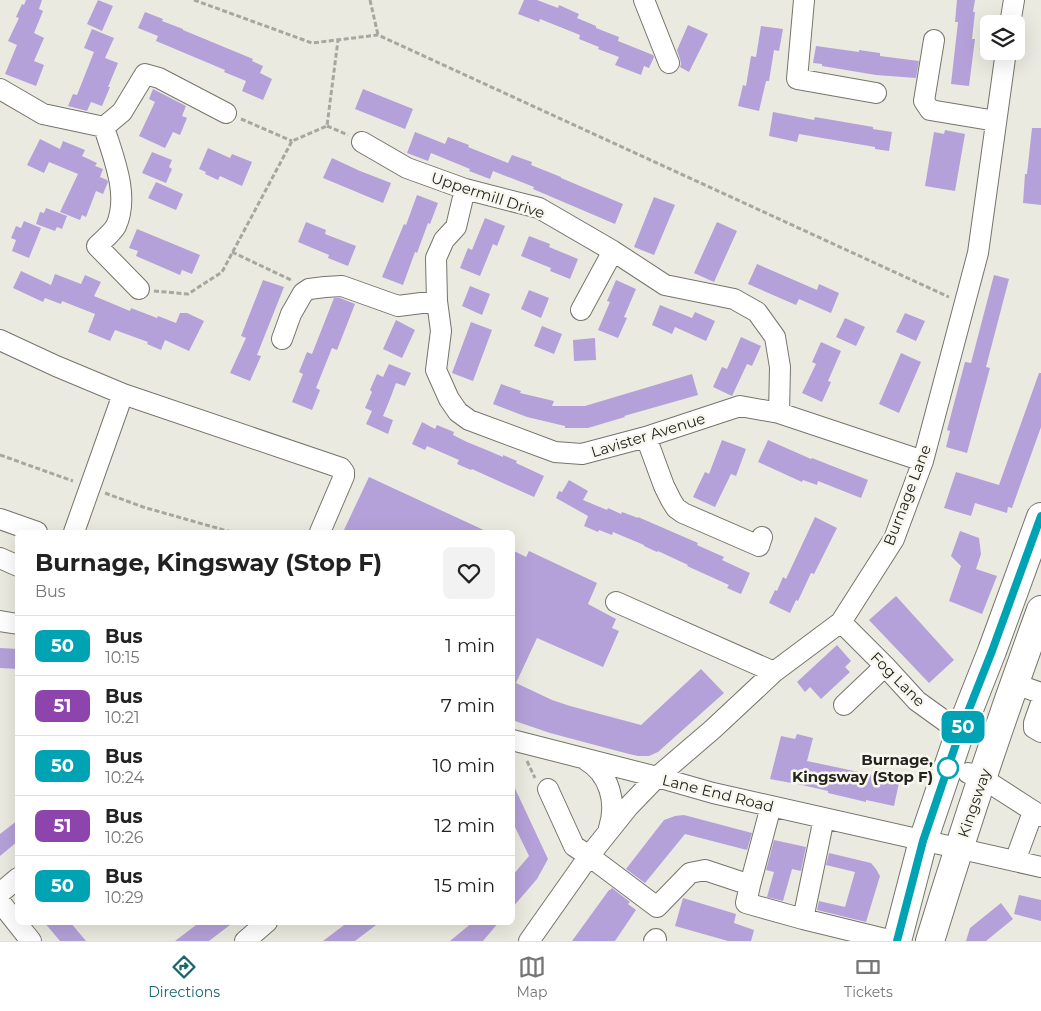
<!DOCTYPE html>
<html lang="en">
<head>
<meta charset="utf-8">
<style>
  :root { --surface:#fff; --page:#f2f2f2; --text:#222; --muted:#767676; --line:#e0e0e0; --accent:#18666b }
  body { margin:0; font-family:Montserrat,sans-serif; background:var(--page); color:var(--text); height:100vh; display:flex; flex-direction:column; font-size:19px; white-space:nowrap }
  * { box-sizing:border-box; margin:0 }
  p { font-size:16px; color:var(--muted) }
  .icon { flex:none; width:28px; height:28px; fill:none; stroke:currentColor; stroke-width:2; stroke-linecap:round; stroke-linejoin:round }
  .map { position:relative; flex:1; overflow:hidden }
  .panel { position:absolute; left:15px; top:530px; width:500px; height:395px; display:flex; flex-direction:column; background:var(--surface); border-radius:8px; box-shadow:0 5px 20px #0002 }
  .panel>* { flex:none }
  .badge { padding:0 10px; border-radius:8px; font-size:18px; line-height:32px }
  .controls { position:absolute; left:980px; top:15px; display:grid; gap:10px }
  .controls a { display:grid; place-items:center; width:45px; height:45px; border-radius:8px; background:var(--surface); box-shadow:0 5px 20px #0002; font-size:25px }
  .map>.badge { position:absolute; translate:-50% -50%; box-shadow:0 0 0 2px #fff }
  .round { display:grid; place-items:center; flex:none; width:52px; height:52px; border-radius:8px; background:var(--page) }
  .overview { display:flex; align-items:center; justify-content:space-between; height:85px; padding:0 20px }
  h1 { font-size:24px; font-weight:700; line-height:38px }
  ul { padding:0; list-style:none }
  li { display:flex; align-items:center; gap:15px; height:60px; padding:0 20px; border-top:1px solid var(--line) }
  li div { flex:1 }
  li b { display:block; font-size:19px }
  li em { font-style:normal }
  li .badge { min-width:55px; font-weight:700; text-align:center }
  .tab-bar { display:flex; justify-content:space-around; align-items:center; height:70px; border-top:1px solid var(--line); background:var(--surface); font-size:14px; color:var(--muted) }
  .tab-bar a { display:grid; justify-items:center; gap:2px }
  .tab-bar .on { color:var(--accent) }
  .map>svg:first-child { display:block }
</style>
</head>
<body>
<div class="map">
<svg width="1041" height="941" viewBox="0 0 1041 941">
  <rect width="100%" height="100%" fill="#ebeae0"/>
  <path fill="#b4a1d9" d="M26,0H42L39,9L43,11L34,33L44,38L34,61L44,65L36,86L5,74L17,45L8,41L19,18L16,17L22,4L24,5Z
    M98,0L113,6L102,31L87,24Z
    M524,0H537L558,8L559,5L579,14L577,18L596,26V28L619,37L618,41L653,55L654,57L649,68L644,66L641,75L615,65L619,57L598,49L599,47L579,39L580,35L540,19L539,22L518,14Z
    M957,0H975L973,12H975L972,39H975L969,86L951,84L958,22H955Z
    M145,12L163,19L162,21L183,29V30L253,59L252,61L263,66L260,73L272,79L263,100L242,91L246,81L224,72L225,70L156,41L158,36L138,28Z
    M688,25L708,34L689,72L680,67L681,64L680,59L677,50Z
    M761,26L783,29L779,51L774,50L769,81H766L759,111L738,106L743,85L746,86L751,56L756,57Z
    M92,29L114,38L105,58L118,63L108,87H110L102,106L91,102L87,111L68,106L73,94L77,95L94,52L84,48Z
    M816,46L859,52V50L880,53V56L919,61L916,78L876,75L822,66V64L813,63Z
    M153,89L186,106L182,116L187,118L180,135L173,132L165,148L139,136L155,102L149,99Z
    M363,89L413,109L405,129L355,109Z
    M773,112L814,120L815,117L873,127V129L892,132L889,151L875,149V147L799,134L797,142L769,136Z
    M1032,128H1041V205L1023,203L1025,174H1027Z
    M945,130L965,134L955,191L925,186L934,132L944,134Z
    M415,132L445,144L448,137L469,145L468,147L508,163L512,155L532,162L531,165L561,177V178L623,204L615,224L533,189L534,187L493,171L490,179L469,171L470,169L431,153L428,161L407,153Z
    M40,139L60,149L63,141L85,150L82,156L97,163L95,166L103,169L100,177L107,180L108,182L103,194L96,191L86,217L82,215L80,220L60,212L78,174L49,162L44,173L27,165Z
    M208,148L230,158L232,154L252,162L242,186L220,176L218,180L205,174L206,172L199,169Z
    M152,152L172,160L169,167L172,169L166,183L142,173Z
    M332,158L360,171L391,183L383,203L323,178Z
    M156,182L183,194L176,210L148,198Z
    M417,195L438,203L430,224L428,223L417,253L415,252L403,285L382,277L404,224L406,225Z
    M654,197L675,205L654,255L634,247Z
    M46,208L67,216L62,229L57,227L55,231L36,224L40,212L44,213Z
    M485,218L505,226L497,246L493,244L480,276L460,268L468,248L472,250Z
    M24,221L41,228L29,258L12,251L16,240L11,238L16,226L21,228Z
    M306,222L326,230L325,234L356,246L348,266L328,258L329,255L298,242Z
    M717,222L737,231L714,282L694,273Z
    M137,229L200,255L192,274L182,270L180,275L136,256L138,251L129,248Z
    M529,236L550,244L549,247L578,259L570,279L550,271L551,268L521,256Z
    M757,264L817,290L819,284L839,293L831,313L799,299L796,305L748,284Z
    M21,271L51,285L55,274L81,284L85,275L101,282L94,296L130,311L131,308L157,318L158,316L176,323L180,313H187L204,321L189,351L165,340L161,350L147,344L148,342L115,330L110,341L88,332L95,314L62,301L61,304L45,298L43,302L13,288Z
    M994,275L1009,279L986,367L990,368L967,453L946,447L950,431L947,430L965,362L971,363Z
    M263,280L284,287L257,355L261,356L250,381L230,373L246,338L241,336Z
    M616,280L636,289L624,317L627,318L618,338L598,330L610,302L607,301Z
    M470,286L490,294L482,315L462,306Z
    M529,290L549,298L541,318L521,309Z
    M334,298H340L355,304L337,350L332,348L316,388L320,390L312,410L292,402L303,374L299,372L307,352L312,354Z
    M660,305L692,318L695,312L715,321L706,341L675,327L672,334L652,325Z
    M905,313L925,321L916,341L896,332Z
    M845,318L865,327L856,346L836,337Z
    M396,320L415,330L402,358L383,349Z
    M471,322L492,330L473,381L452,373Z
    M542,326L562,334L554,354L534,346Z
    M741,337L761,346L752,366L747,364L732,396L713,387L722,367L727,369Z
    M595,338L596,360L574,361L573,340Z
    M821,342L841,351L828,381L831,382L822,402L802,393L816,364L812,362Z
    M901,353L921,362L899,413L879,404Z
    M389,364L411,373L405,386L396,383L390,399L383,416L393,420L388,434L366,424L372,411L365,408L372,392L370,390L377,374L383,377Z
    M1039,373H1041V427L1012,508L1008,507L1007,513L975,503L971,516L944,508L956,472L999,485Z
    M692,374L698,395L624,416L625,417L588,428H565V426L527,417L493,404L501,384L521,391L520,393L554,401L552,406H585Z
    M422,422L435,429L437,425L454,432L453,435L467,442L489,451L503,457V455L517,461L516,463L544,476L534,497L472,469L471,470L457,464L459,460L427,446L425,450L412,444Z
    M722,440L746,449L736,476L731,474L715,507L693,497L705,472L709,474Z
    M768,440L811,459L812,458L868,480L861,498L818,481L817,485L803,480L802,482L758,462Z
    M369,477L488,532H343Z
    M569,480L588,491L583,500L607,510L608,508L621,514L622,512L638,518V517L698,543L697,545L724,557L722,560L750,573L741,594L727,588L729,585L687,566L688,565L658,551L657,552L644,546V545L613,532L612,535L599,530L598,532L584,526L588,516L556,498L559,491L562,492Z
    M815,517L837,528L814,574L811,573L798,601L796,600L790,613L769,603L775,590L777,591L783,577L786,579Z
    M960,531L979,538L981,554L976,569L997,576L982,614L949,601L961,566L951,556Z
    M512,550L526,557L529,551L597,583L588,604L616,619L612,628L619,631L603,667L537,638L516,683L552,700L570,706L641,725L701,669L724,693L658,752L649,756H638L629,754L550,733L512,720Z
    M896,596L954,660L929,683L869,620Z
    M837,645L851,661L845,667L850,672L821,699L810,687L805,692L797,682Z
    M0,648L18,649V669L0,668Z
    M797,734L813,738L807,761L878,776V773L900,778L894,806L866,800V802L828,793V791L802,785L770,779L781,736L795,739Z
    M512,782L548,859L537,879L512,908V876L529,856L512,821Z
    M684,815L752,833L747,850L685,834L645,883L626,869L664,820L675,816Z
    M18,820V841L0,856V834Z
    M774,840L806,847L801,871L792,869L783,901L767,897L774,872L766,870Z
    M829,853L871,863L876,869L880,876L866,922L817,910L819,901L845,907L855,872L826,865Z
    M612,888L630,902L628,904L636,910L615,941H572L609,890H610Z
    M1019,895L1041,900V921L1014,914Z
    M683,898L736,914L734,923L754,930L751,941H728L675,926Z
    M1001,903L1013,919L986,941H966L970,928Z
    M44,922H70L86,941H60Z
    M200,922H234L209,941H175Z
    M348,922H380L355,941H323Z
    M473,922H499L483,941H450Z"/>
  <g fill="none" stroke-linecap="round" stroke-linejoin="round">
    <g stroke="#76756c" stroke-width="22">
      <path id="minor" d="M644,0L669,63
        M804,0L797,79L876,93
        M1010,24L1014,0
        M934,40L924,101L930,110L996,121
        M0,89L43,114L104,127L122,112L145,74L159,78L226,113
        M104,127C113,157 130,195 116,226C112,233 103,240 97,246L139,289
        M362,142L407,168L465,189L539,208L613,251L665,285L734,299L757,312L775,337L780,367L779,413
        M465,189L456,227L444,240L436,258L437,301L441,331L436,370L449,399L458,412L469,420L555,452L582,454L646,437L740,406L779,413L923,461
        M581,310L613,251
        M282,339L291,314L303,293L309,289L325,287L342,286L398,306L437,301
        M0,340L56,366L123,394L341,468L344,472V476L320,532
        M646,437L664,486L671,500L676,508L683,513L759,546L762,537
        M0,519L37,532
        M74,532L123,394
        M0,558L18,566
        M616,602L774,672
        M0,621L18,624
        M841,622L885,666L917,701L960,732
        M1015,684L1041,693
        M1041,703L1034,723V728L1041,732
        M844,705L885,666
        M512,740L657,777L713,793L1041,867
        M586,760C610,774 617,803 609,828
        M968,773L982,778L1041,816
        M548,789L574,846L589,856L657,907L690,873L705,870L750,885L771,806
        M1015,861L1033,812
        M750,885L746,903L803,919L893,941
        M0,893L18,878
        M0,902L31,941
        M803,919L824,818
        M245,941L267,922
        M529,941L589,856L629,806L657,777L713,729L774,672L841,622L894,539L923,461L978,253L1006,51
        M654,941L656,939"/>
    </g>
    <g stroke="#76756c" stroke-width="30">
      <path id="highway" d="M897,941L923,841L960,732L992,651L1041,517
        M930,941C964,830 1001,719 1041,610"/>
    </g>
    <path stroke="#a8a79f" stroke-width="3" stroke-dasharray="5 2.5" stroke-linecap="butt" d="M194,0L312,43L378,35L949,297
      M370,0L378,35
      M241,119L292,141
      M327,126L348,135
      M232,252L291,280
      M154,291L188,294L222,272L292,141L327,126L338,40
      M0,455L73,481
      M105,493L143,507L231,532
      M527,761L535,778"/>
    <use href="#minor" stroke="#fff" stroke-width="20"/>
    <use href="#highway" stroke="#fff" stroke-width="28"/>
  </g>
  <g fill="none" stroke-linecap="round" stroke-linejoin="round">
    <g stroke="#fff" stroke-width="11">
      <path id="line" d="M897,941L923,841L960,732L992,651L1041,516"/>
    </g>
    <use href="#line" stroke="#00a3b4" stroke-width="8"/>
  </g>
  <circle fill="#fff" stroke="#00a3b4" stroke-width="2.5" cx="948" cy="768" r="10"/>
  <g text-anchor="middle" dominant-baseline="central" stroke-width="5" stroke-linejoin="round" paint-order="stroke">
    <g font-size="15" fill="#242320" stroke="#f8f7ed">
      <text transform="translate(488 195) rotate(18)">Uppermill Drive</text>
      <text transform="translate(648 435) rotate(-17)">Lavister Avenue</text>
      <text transform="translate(907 495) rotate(-69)">Burnage Lane</text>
      <text transform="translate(898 679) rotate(45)">Fog Lane</text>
      <text transform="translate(718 793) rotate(14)">Lane End Road</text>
      <text transform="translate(974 803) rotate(-71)">Kingsway</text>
    </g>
    <g font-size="15" font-weight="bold" fill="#242320" stroke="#f8f7ed" text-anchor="end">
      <text x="933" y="759">Burnage,<tspan x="933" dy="17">Kingsway (Stop F)</tspan></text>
    </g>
  </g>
</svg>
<div class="controls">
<a><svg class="icon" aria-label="layers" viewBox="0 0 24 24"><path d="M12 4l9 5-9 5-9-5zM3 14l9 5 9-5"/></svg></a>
</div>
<b class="badge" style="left:963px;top:727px;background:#00a3b4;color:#fff">50</b>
<section class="panel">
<div class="overview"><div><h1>Burnage, Kingsway (Stop F)</h1><p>Bus</p></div><a class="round"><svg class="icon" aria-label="heart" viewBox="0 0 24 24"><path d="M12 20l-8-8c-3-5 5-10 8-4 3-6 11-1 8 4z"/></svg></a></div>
<ul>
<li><span class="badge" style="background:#00a3b4;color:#fff">50</span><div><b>Bus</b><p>10:15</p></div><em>1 min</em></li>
<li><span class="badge" style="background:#8e44ad;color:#fff">51</span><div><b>Bus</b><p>10:21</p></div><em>7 min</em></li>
<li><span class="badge" style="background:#00a3b4;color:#fff">50</span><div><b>Bus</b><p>10:24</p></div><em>10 min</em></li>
<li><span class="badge" style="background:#8e44ad;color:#fff">51</span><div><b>Bus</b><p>10:26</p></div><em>12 min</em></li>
<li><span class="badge" style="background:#00a3b4;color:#fff">50</span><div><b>Bus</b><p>10:29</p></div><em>15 min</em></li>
</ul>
</section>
</div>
<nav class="tab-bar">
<a class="on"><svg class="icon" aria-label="directions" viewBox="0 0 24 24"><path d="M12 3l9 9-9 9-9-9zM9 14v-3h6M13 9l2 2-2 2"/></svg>Directions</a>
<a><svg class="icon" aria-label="map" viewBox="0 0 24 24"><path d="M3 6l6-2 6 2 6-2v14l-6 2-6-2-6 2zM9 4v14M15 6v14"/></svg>Map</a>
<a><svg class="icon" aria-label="tickets" viewBox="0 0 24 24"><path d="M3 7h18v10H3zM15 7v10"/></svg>Tickets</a>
</nav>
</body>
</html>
